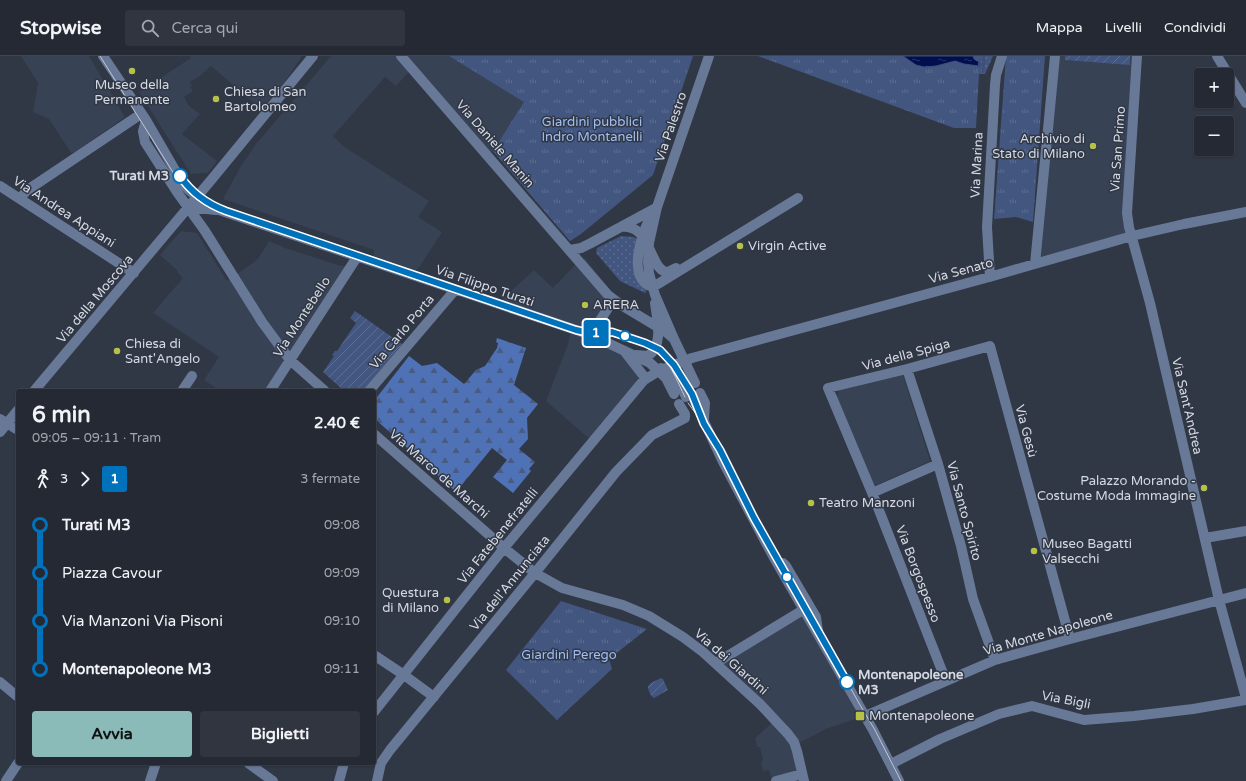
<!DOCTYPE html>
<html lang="it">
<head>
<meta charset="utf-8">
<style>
  :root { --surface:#242934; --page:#303540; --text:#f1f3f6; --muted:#a3a6ac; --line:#41454f; --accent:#8bbbb9 }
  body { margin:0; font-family:"Varela Round",sans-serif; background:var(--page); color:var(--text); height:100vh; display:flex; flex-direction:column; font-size:15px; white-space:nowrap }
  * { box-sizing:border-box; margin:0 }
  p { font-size:13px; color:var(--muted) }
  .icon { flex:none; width:22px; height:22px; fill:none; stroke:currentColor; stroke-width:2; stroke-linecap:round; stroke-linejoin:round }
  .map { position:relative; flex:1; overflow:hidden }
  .details { position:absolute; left:16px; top:333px; width:360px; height:376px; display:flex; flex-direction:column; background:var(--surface); border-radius:4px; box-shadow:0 1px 3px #0004,0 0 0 1px var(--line) }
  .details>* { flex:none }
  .badge { padding:0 8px; border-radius:3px; font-size:14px; line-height:26px }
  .controls { position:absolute; left:1194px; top:12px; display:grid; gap:8px }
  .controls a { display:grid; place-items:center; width:40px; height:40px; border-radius:4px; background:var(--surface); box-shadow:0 1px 3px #0004,0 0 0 1px var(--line); font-size:20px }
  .map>.badge { position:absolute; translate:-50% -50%; box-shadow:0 0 0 2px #fff }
  .legs { display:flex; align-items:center; gap:6px; height:44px; padding:0 16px; font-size:13px }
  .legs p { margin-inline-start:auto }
  .overview { display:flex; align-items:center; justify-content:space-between; height:68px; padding:0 16px }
  h1 { font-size:22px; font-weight:700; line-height:30px }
  .primary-button { display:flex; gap:8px; margin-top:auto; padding:8px 16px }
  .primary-button a { flex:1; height:46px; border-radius:4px; background:var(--accent); color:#111; font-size:16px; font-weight:700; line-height:46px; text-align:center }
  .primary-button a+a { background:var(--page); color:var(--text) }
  ul { padding:0 16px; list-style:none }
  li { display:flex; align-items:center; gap:14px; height:48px; font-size:15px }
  li i { display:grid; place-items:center; width:6px; height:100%; margin:0 5px; background:currentColor }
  li i::after { content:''; width:10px; height:10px; margin:-5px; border:3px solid; border-radius:50%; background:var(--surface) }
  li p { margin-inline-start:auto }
  li:first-child i { background:linear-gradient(#0000 50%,currentColor 0) }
  li:last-child i { background:linear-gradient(currentColor 50%,#0000 0) }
  header { display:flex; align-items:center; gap:24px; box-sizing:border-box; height:56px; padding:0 20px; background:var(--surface); border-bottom:1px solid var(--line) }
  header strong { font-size:19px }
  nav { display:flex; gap:22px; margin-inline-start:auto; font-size:14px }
  .search { width:280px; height:36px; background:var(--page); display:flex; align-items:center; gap:10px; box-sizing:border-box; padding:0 14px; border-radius:4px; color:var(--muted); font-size:15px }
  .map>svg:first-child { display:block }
</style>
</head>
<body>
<header>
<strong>Stopwise</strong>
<div class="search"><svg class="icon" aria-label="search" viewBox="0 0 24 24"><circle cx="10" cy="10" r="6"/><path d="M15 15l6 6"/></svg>Cerca qui</div>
<nav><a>Mappa</a><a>Livelli</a><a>Condividi</a></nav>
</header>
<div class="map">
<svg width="1246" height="725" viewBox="0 0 1246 725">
  <defs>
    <pattern id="grass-dots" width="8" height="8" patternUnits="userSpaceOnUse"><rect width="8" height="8" fill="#42567f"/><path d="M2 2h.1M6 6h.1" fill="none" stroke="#5c6e91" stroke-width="1.8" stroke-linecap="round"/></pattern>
    <pattern id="forest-firs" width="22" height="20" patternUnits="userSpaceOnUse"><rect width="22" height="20" fill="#4f71b6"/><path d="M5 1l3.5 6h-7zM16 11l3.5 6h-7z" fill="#485b83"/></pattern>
    <pattern id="park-tufts" width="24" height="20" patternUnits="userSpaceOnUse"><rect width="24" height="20" fill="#42567f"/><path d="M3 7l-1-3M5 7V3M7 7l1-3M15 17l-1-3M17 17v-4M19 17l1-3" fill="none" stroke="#5c6e91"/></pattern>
    <pattern id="garden-furrows" width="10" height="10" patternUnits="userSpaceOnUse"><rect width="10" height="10" fill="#42567f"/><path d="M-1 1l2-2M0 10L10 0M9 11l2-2" fill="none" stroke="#5c6e91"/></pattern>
    <pattern id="water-ripples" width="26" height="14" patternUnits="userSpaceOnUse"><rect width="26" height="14" fill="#00104e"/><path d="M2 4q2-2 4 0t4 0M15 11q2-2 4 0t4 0" fill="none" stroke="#243267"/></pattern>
  </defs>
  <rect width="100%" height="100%" fill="#303745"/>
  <path fill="#384255" d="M21,0H89L125,61L75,96L71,97L49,63L33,56L38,27Z
    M190,0H302L282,30L261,53L211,10L200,20L190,26L192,29L190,31L193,35L184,41L189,50L200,58L182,78L217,105L208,117L191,118L139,36L191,2Z
    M331,0H449L525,46L493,95L486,101L410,15L396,30L385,21L333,80L343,90L429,145L418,161L442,176L420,210L412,219L373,206L374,194L223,143L241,110L256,88Z
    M1055,0H1136L1131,180L1036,206Z
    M181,175L197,177L227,225L258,203L269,185L285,192L341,210H350L268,335H220L204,324L219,301L153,257L183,222L178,217L177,214L160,199Z
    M585,202L615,241L591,278L498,247L534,214L553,232L574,210Z
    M571,274L624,297L644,324L593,384L585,379L546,345L568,288Z
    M903,319L930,405L874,430L836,342L840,333Z
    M803,555L864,660L826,673L795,689L802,718L772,725L769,714L763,715L761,708L763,704L760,691H757L755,682L774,665L715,609Z"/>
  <path fill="url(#grass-dots)" d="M980,0H993L985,18H979Z
    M621,180L634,181L637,183C636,200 630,223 646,233V236L645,237L620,225L596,197L597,192Z"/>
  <path fill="url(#forest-firs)" d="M497,282L526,292L514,329L538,348L527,362L528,383L519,393L535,406L529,413L531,415L513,437L493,421L507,404L492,392L456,436L374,362V345L409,300L422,310L437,307L464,328L476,314L485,310L497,292L498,287L496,286Z"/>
  <path fill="url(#park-tufts)" d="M449,0H693L653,119L581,178L570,185L493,95L524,46Z
    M758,0H980L976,72H954Z
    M1006,0H1045L1033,166L1016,161L994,163Z
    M561,545L647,573L609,603L612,613L557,664L506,614Z"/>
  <path fill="url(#garden-furrows)" d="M1065,0H1130V9L1065,4Z
    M355,255L402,288L363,335H344L323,316L334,300L332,299L335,295H337L356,267L350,262Z
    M661,622L663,623L668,634L654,642C650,640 648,634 648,630L651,627Z"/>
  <path fill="url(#water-ripples)" stroke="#404c7a" d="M903,0H973L974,3L979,6V10L964,8L955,5L936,10L924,11L916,9Z"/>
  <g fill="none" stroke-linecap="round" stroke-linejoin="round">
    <path stroke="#404c7a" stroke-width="2.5" d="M979,8H984
      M983,15L984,0"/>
    <path stroke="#687897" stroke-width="10" d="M103,0L146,64L183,128C193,140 206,146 219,154L591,279L650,307L666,322L674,338
      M401,0L608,239L621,249L666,276L674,283
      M1137,0L1127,157L1129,171L1150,247L1219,544L1246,642
      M1217,0L1246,47
      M146,64L143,75L145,86L177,136L205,175L262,266L290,304L325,335
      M0,130L134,217
      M20,143L26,135L141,58
      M188,151L216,154
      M653,157C642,173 625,225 653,231L798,142
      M622,170C626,171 630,171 634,173C651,181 653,217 668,216L676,212
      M570,194L581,192L591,187L656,152
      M1035,208L1055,0
      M990,221L987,171L995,29L996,19L1002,0
      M591,279L613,244
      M625,296L646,323
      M636,299L648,300C664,289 657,263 655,247
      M661,312C676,317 680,327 686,341
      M907,313L938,408L961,490L973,543L995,604
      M695,327L674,283L655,239L649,217L648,206L649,187L657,151L709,0
      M34,335L212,123L313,0
      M182,335L192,320
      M270,335L357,201
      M369,335L455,234
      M700,337L705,347L704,363
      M694,344L723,406L773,500L873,674L899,725
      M0,363L18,374
      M0,376L18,354
      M374,378L504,492L535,517L562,532L623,549L649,560L683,581L703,596L760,648L788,678L794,686L797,695L804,725
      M872,437L938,408
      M1205,482L1246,475
      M783,507L786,510L816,561L818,575
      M374,599L404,619L434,641
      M716,607L803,554
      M946,625L873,439L828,332L907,313L990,290L1070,583
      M0,626L18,641
      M374,656L504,492L644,324L659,315L692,302L993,220L1132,180L1184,168L1246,156
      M865,660L995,604L1070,583L1246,537
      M248,707L273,725
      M891,708L940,683L999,658L1032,650L1084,664L1134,660L1193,653L1246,644
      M6,725L18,707
      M150,725L156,707
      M339,725L344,707
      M377,725L381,707L390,694L535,517L616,416L652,379L685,362V358L679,348
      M776,725L802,718"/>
    <path stroke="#c3c7d1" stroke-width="1" d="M100,0L176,121C188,139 204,151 224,158L582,280C591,282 600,279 610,280C618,281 626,285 634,287C668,298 670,310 685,341
      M678,315L692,338
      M695,344C704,366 715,385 726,407C767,489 815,568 860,649L875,674L901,725
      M688,347L699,362"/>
  </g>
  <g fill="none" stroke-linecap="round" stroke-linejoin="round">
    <g stroke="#fff" stroke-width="9">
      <path id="line-1" d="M180,120C191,136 207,148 226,155L576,274L590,277L612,276L645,287L660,294L674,309L692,338L704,368L720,394L754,462L847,626"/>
    </g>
    <use href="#line-1" stroke="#0072bc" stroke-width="6"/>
  </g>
  <g fill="#b8c147" stroke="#303745" stroke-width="1.5">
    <circle cx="132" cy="15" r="4"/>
    <circle cx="216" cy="43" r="4"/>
    <circle cx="1093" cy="90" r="4"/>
    <circle cx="740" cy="190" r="4"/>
    <circle cx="585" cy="249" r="4"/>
    <circle cx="117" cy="295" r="4"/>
    <circle cx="1204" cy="432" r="4"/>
    <circle cx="811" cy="447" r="4"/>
    <circle cx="1034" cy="495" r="4"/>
    <circle cx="447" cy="544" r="4"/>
    <rect x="855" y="655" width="10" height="10" rx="2"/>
  </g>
  <g fill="#fff" stroke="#0072bc" stroke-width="2">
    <circle cx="180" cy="120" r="7"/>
    <circle cx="625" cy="280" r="5"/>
    <circle cx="787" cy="521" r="5"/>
    <circle cx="847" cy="626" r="7"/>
  </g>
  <g text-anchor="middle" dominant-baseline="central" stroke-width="3" stroke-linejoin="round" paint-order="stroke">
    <g font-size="13" fill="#d5d9e2" stroke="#303745" text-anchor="start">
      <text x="132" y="29" text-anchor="middle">Museo della<tspan x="132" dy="15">Permanente</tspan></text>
      <text x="224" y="36">Chiesa di San<tspan x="224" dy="15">Bartolomeo</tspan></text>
      <text x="1085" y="83" text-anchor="end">Archivio di<tspan x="1085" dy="15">Stato di Milano</tspan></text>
      <text x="748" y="190">Virgin Active</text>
      <text x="593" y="249">ARERA</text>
      <text x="125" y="288">Chiesa di<tspan x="125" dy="15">Sant'Angelo</tspan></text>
      <text x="1196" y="425" text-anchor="end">Palazzo Morando -<tspan x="1196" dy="15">Costume Moda Immagine</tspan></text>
      <text x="819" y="447">Teatro Manzoni</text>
      <text x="1042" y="488">Museo Bagatti<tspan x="1042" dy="15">Valsecchi</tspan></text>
      <text x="439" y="537" text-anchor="end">Questura<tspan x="439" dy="15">di Milano</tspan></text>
      <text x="869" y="660">Montenapoleone</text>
    </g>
    <g font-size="13" fill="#a1bef6" stroke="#303745">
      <text x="592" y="66">Giardini pubblici<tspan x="592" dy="15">Indro Montanelli</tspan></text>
      <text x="569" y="599">Giardini Perego</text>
    </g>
    <g font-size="13" fill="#d5d9e2" stroke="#303745">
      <text transform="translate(671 71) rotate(-71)">Via Palestro</text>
      <text transform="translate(495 88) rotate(49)">Via Daniele Manin</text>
      <text transform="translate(1118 93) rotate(-86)">Via San Primo</text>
      <text transform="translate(977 109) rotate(-87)">Via Marina</text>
      <text transform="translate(64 156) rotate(33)">Via Andrea Appiani</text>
      <text transform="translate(961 215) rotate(-15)">Via Senato</text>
      <text transform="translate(485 230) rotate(19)">Via Filippo Turati</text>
      <text transform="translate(95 243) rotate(-50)">Via della Moscova</text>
      <text transform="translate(302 261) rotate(-57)">Via Montebello</text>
      <text transform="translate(402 276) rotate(-50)">Via Carlo Porta</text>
      <text transform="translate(906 299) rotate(-15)">Via della Spiga</text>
      <text transform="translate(1187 350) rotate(77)">Via Sant'Andrea</text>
      <text transform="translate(1026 375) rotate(75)">Via Gesù</text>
      <text transform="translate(439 418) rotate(41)">Via Marco de Marchi</text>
      <text transform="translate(964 455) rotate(75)">Via Santo Spirito</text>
      <text transform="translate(498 480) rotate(-51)">Via Fatebenefratelli</text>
      <text transform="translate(918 518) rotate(69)">Via Borgospesso</text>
      <text transform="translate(510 527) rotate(-51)">Via dell'Annunciata</text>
      <text transform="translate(1048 577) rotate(-16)">Via Monte Napoleone</text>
      <text transform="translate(731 606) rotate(41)">Via dei Giardini</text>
      <text transform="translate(1066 644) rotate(11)">Via Bigli</text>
    </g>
    <g font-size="13" font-weight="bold" fill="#d5d9e2" stroke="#303745" text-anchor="end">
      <text x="169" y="120">Turati M3</text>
      <text x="858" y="619" text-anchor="start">Montenapoleone<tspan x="858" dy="15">M3</tspan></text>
    </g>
  </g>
</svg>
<div class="controls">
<a>+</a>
<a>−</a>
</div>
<b class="badge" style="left:596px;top:277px;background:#0072bc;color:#fff">1</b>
<section class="details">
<div class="overview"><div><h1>6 min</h1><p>09:05 – 09:11 · Tram</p></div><b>2.40 €</b></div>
<div class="legs"><svg class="icon" aria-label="walk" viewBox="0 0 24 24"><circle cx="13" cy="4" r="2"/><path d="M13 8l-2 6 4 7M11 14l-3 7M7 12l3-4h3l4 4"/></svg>3<svg class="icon" aria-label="forward" viewBox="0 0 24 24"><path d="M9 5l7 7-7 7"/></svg><b class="badge" style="background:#0072bc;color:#fff">1</b><p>3 fermate</p></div>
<ul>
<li><i style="color:#0072bc"></i><b>Turati M3</b><p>09:08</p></li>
<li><i style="color:#0072bc"></i><span>Piazza Cavour</span><p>09:09</p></li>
<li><i style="color:#0072bc"></i><span>Via Manzoni Via Pisoni</span><p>09:10</p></li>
<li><i style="color:#0072bc"></i><b>Montenapoleone M3</b><p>09:11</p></li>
</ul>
<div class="primary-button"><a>Avvia</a><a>Biglietti</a></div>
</section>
</div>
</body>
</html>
